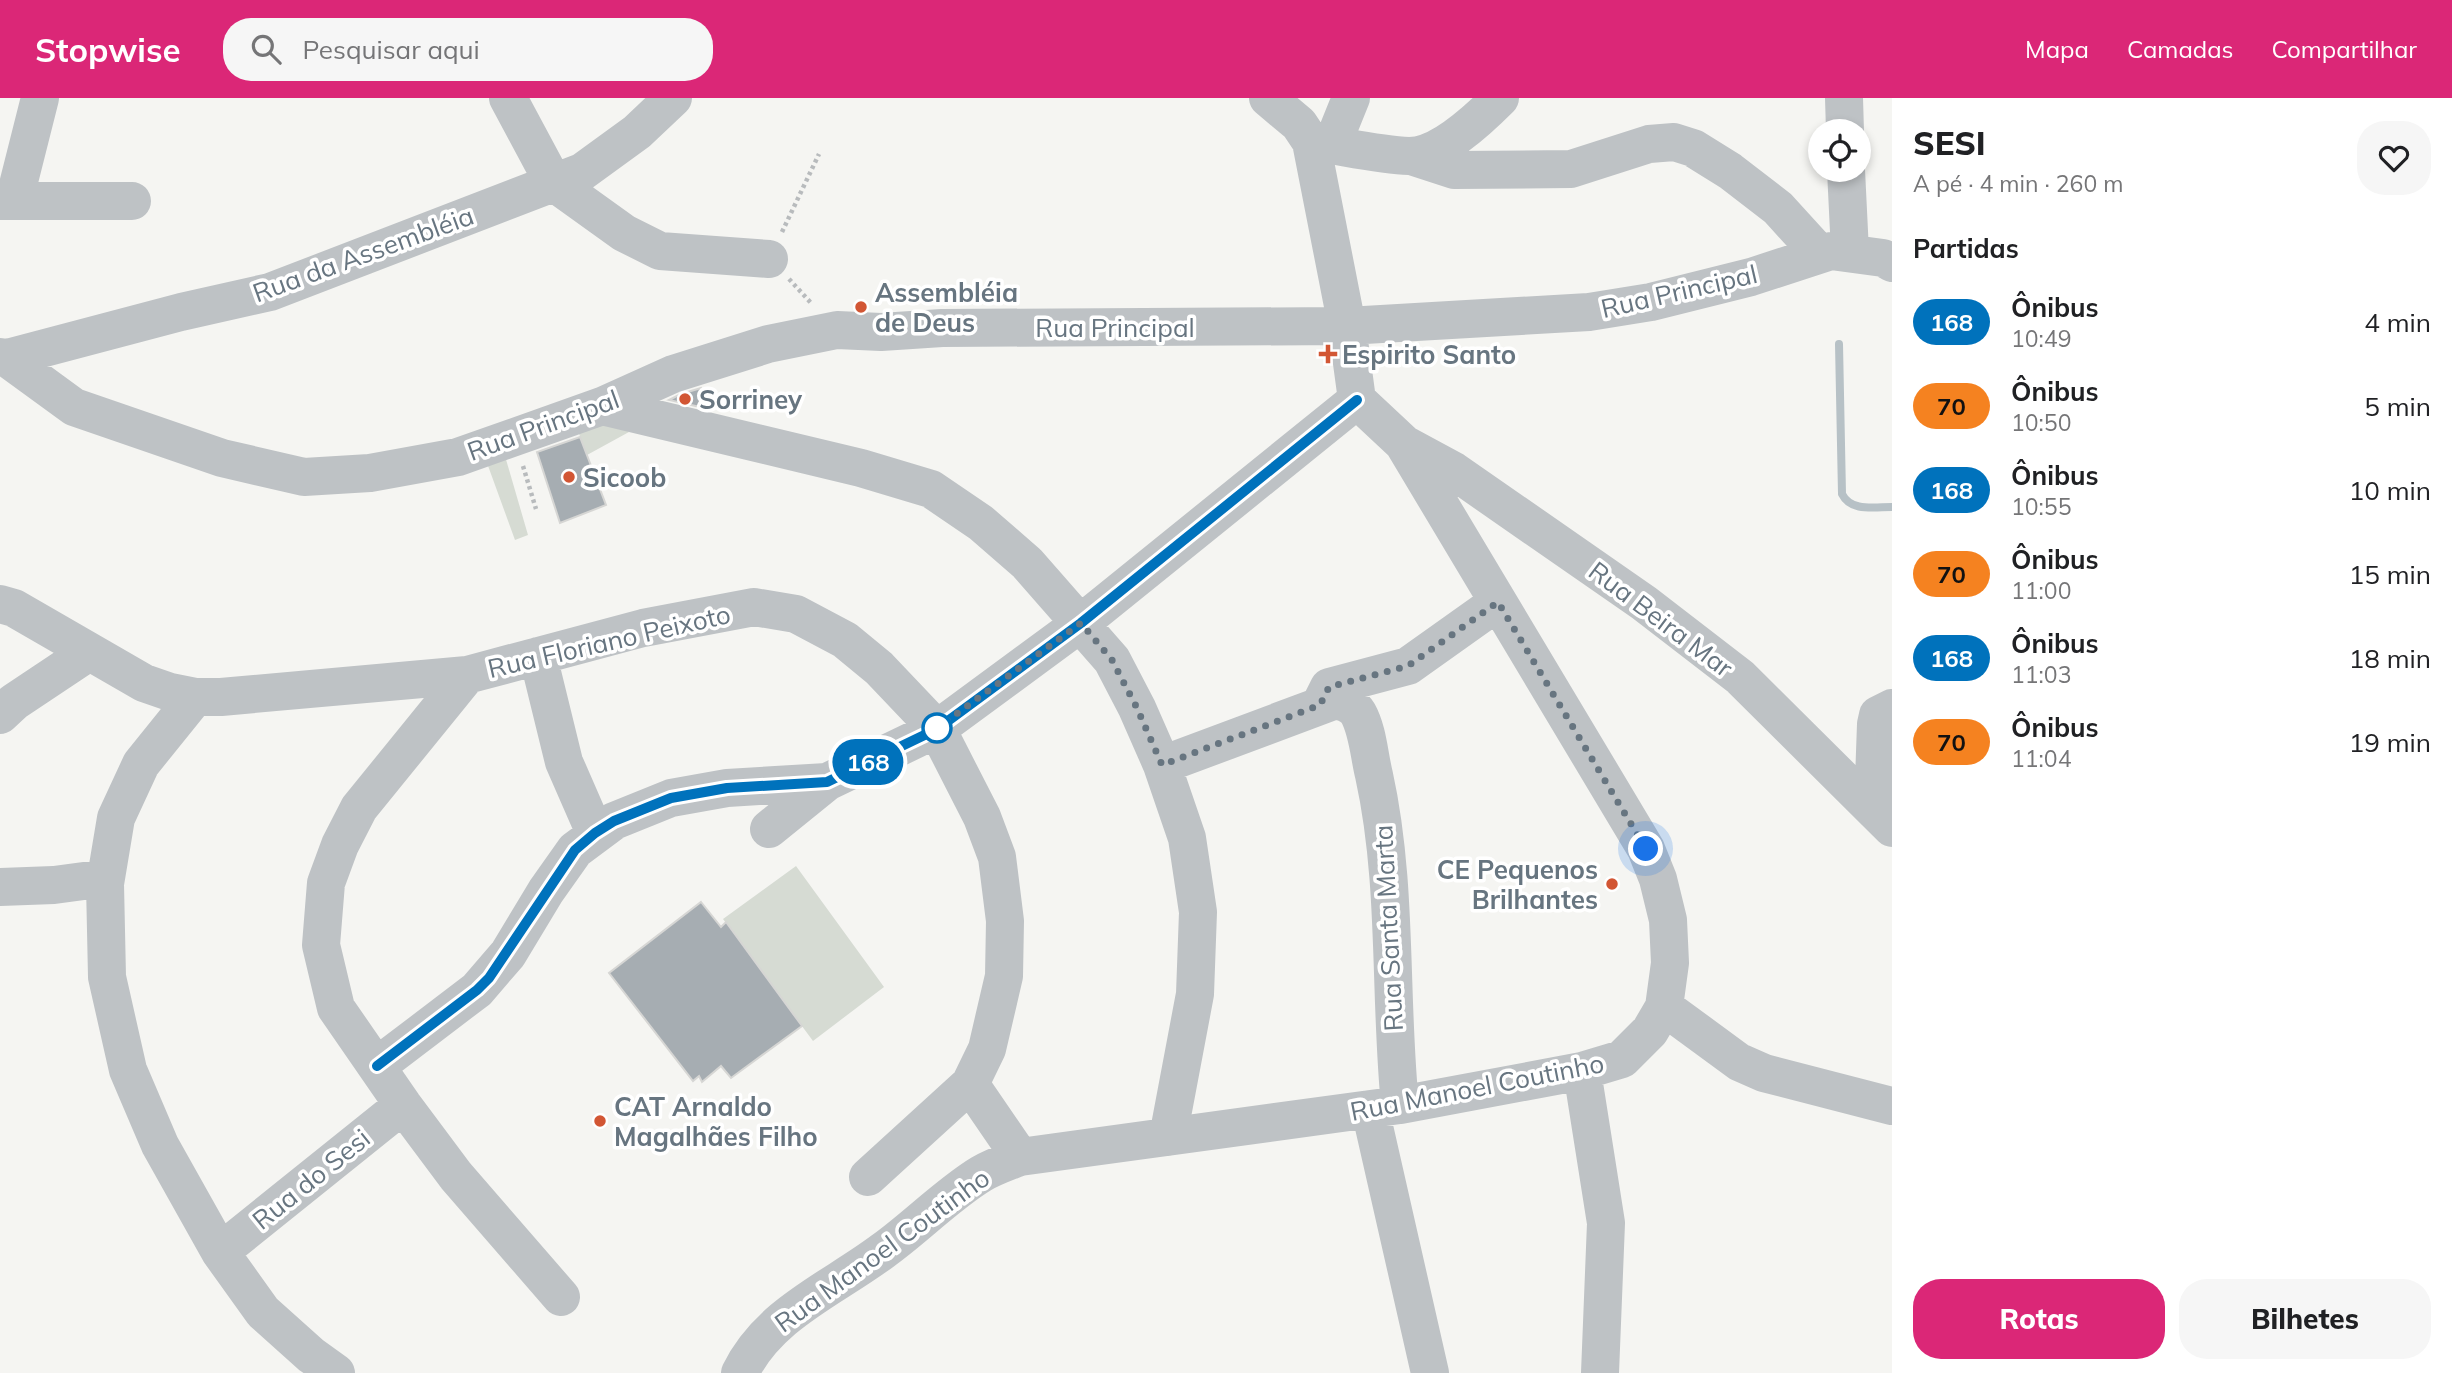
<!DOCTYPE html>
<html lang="pt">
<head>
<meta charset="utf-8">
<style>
  :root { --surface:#fff; --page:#f6f6f6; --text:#202124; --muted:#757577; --accent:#db2777 }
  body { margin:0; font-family:Mulish,sans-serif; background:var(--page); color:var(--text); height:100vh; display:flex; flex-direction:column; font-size:26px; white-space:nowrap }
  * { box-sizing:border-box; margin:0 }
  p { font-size:23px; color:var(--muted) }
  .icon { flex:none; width:38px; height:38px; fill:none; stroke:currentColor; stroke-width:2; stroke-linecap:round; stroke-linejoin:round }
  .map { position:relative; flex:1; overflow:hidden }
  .panel { display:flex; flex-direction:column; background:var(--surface); width:560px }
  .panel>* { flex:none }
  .badge { padding:0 14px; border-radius:23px; font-size:24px; line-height:46px }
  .buttons { position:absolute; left:1808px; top:21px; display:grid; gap:14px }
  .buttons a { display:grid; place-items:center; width:63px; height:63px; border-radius:50%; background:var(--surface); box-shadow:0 4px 10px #0003; font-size:35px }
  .you { position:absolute; width:35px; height:35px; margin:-18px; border:5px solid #fff; border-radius:50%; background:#1a73e8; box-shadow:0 0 0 10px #1a73e833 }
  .map>.badge { position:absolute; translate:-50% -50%; box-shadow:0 0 0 4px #fff }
  h2 { padding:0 21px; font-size:26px; line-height:63px }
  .round { display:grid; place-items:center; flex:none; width:74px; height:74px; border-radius:28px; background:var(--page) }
  .head { display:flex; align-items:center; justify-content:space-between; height:119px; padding:0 21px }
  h1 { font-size:33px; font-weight:800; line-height:52px }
  .primary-button { display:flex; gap:14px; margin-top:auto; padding:14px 21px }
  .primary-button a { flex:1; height:80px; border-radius:28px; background:var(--accent); color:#fff; font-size:28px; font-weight:800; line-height:80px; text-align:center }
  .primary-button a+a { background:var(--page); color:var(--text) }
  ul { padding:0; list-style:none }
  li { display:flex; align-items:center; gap:21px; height:84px; padding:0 21px }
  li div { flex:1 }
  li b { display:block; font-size:26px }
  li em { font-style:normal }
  li .badge { min-width:77px; font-weight:700; text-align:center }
  header { display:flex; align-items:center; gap:42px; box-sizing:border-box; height:98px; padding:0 35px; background:var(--accent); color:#fff }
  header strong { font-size:33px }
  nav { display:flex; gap:38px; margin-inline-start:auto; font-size:24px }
  .search { width:490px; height:63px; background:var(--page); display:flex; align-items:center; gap:18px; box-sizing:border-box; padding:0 24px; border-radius:28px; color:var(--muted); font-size:26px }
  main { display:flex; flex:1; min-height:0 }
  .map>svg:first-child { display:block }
</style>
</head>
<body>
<header>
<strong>Stopwise</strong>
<div class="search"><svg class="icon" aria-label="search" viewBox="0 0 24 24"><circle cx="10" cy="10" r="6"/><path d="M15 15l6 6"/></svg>Pesquisar aqui</div>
<nav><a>Mapa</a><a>Camadas</a><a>Compartilhar</a></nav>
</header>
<main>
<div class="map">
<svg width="1892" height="1275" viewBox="0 0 1892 1275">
  <rect width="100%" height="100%" fill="#f5f5f2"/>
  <path fill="#d6dbd3" d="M612,323L629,334L587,357L578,333Z
    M505,358L528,437L515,442L487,365Z
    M796,768L884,889L813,943L723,821Z"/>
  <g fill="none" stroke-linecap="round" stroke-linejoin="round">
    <path stroke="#b7c1c6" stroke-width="8" d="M1839,246L1842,396C1851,414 1874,409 1892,409"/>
  </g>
  <path fill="#a6adb2" stroke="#d6d6d4" stroke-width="2" d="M701,290L709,311L669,302L681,296Z
    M580,339L606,407L560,425L537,354Z
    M701,804L721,829L726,824L802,928L731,980L721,968L702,984L699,978L693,983L609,875Z"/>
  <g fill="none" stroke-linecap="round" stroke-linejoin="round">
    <path stroke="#b8bbbd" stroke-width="4.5" stroke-dasharray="3.5 3.5" stroke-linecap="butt" d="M782,134L819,56
      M789,181L812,206
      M523,368L536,411"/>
    <path stroke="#bec2c5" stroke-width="38" d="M508,0L553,84L624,135L660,153L769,161
      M1844,0L1845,33
      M1311,44C1341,48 1379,57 1409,58C1440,58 1479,21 1500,0
      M1332,47L1351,0
      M1411,58L1454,72L1571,71L1649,46L1674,44L1693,50L1730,73L1778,110L1819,155
      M1846,72L1850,154
      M0,103H132
      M14,103L40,0
      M0,259L7,260L74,309L222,360L304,379L370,375L458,359L602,308L673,276L768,246L837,232L881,234L942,230L1347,228L1589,214L1651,204L1751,179L1831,153L1883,160L1892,165
      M7,260L181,214L270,194L582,74L637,34L673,0
      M602,308L861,370L931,391L981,425L1027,465L1112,562L1137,610L1162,667L1187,740L1198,814L1195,896L1168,1039
      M1404,346L1454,373L1644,505L1740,579L1892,730
      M0,506L14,510L144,585L170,594L195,599H221L467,577L643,530L754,509L796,516L845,542L879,570L937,631L982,719L997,759L1005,823L1004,878L987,951L970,986L868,1079
      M538,558L564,664L595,735
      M467,577L359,710L340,747L326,785L321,847L336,910L403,1007L456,1078L561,1199
      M195,599L141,666L116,720L105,786L107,879L128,972L160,1047L220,1154L263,1214L311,1257L336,1275
      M1321,605L1329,589L1408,568L1498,504
      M0,617L14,604L89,554
      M1162,667L1336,602C1344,604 1353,607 1358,615C1368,633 1369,657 1374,677C1398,786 1389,897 1400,1007
      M1873,710L1876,626L1878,617L1892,610
      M769,731L827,684L937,631L1081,525L1357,302
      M0,789L54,787L106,780
      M1664,909L1739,964L1764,975L1892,1008
      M377,968L477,892L508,856L546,793L575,752L614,723L671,700L727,690L827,684
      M1582,973L1606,1125L1600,1275
      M970,986L1020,1059
      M1370,1011L1430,1275
      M220,1154L403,1007
      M740,1275C769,1215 834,1190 884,1152C916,1129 948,1096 981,1076C993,1069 1007,1064 1020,1059L1400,1007L1582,973L1622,961L1650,933L1664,909L1670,865L1668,822L1658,781L1646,751L1403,345L1357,302L1347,228L1311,44L1299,26L1268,0"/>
  </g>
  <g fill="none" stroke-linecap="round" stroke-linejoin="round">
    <g stroke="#fff" stroke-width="16">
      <path id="line" d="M377,968L477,892L489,880L575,752L595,735L614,723L671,700L727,690L827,684L937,631L1081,525L1357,302"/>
    </g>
    <use href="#line" stroke="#0072bc" stroke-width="10"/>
    <path stroke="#677580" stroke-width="7" stroke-dasharray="0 12.6" d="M937,630L1081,525L1112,562L1137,610L1162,667L1320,607L1329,589L1408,568L1498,504L1646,751"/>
  </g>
  <g fill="#d25634" stroke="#fff" stroke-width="2.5">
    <circle cx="861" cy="209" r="7"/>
    <path d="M1324.5 245.5h7v7h7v7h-7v7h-7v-7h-7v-7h7z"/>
    <circle cx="685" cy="301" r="7"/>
    <circle cx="569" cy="379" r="7"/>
    <circle cx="1612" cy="786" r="7"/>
    <circle cx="600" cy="1023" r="7"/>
  </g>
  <circle fill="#fff" stroke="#0072bc" stroke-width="3.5" cx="937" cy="630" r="14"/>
  <g text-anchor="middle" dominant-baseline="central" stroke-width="7" stroke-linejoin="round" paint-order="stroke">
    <g font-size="26" fill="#677580" stroke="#fff">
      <text transform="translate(363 156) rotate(-20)">Rua da Assembléia</text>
      <text transform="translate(1679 193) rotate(-13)">Rua Principal</text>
      <text x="1115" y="229">Rua Principal</text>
      <text transform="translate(543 327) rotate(-20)">Rua Principal</text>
      <text transform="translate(1661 521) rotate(37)">Rua Beira Mar</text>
      <text transform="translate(609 543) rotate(-13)">Rua Floriano Peixoto</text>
      <text transform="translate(1388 830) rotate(-93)">Rua Santa Marta</text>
      <text transform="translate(1477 989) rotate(-11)">Rua Manoel Coutinho</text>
      <text transform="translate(311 1081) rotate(-39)">Rua do Sesi</text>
      <text transform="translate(882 1152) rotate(-36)">Rua Manoel Coutinho</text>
    </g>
    <g font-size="26" font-weight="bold" fill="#677580" stroke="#fff" text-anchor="start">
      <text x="875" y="194">Assembléia<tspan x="875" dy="30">de Deus</tspan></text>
      <text x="1342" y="256">Espirito Santo</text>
      <text x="699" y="301">Sorriney</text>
      <text x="583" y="379">Sicoob</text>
      <text x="1598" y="771" text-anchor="end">CE Pequenos<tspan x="1598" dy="30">Brilhantes</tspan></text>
      <text x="614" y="1008">CAT Arnaldo<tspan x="614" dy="30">Magalhães Filho</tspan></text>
    </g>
  </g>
</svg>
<div class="buttons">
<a><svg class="icon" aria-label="locate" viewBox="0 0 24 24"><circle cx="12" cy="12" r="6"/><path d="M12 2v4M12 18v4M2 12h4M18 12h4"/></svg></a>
</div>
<div class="you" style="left:1646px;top:751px"></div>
<b class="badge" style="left:868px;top:664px;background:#0072bc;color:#fff">168</b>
</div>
<section class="panel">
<div class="head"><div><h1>SESI</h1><p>A pé · 4 min · 260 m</p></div><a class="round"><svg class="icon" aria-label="heart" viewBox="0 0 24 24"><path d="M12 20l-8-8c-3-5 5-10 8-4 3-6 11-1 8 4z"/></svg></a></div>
<h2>Partidas</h2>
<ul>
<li><span class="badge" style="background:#0072bc;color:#fff">168</span><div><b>Ônibus</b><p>10:49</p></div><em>4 min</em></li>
<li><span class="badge" style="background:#f58220;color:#111">70</span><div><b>Ônibus</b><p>10:50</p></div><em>5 min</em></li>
<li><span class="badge" style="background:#0072bc;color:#fff">168</span><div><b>Ônibus</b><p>10:55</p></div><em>10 min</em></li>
<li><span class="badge" style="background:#f58220;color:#111">70</span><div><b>Ônibus</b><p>11:00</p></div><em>15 min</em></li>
<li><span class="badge" style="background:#0072bc;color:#fff">168</span><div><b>Ônibus</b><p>11:03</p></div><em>18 min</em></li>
<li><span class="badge" style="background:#f58220;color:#111">70</span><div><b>Ônibus</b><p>11:04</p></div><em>19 min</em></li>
</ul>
<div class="primary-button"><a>Rotas</a><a>Bilhetes</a></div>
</section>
</main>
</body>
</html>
